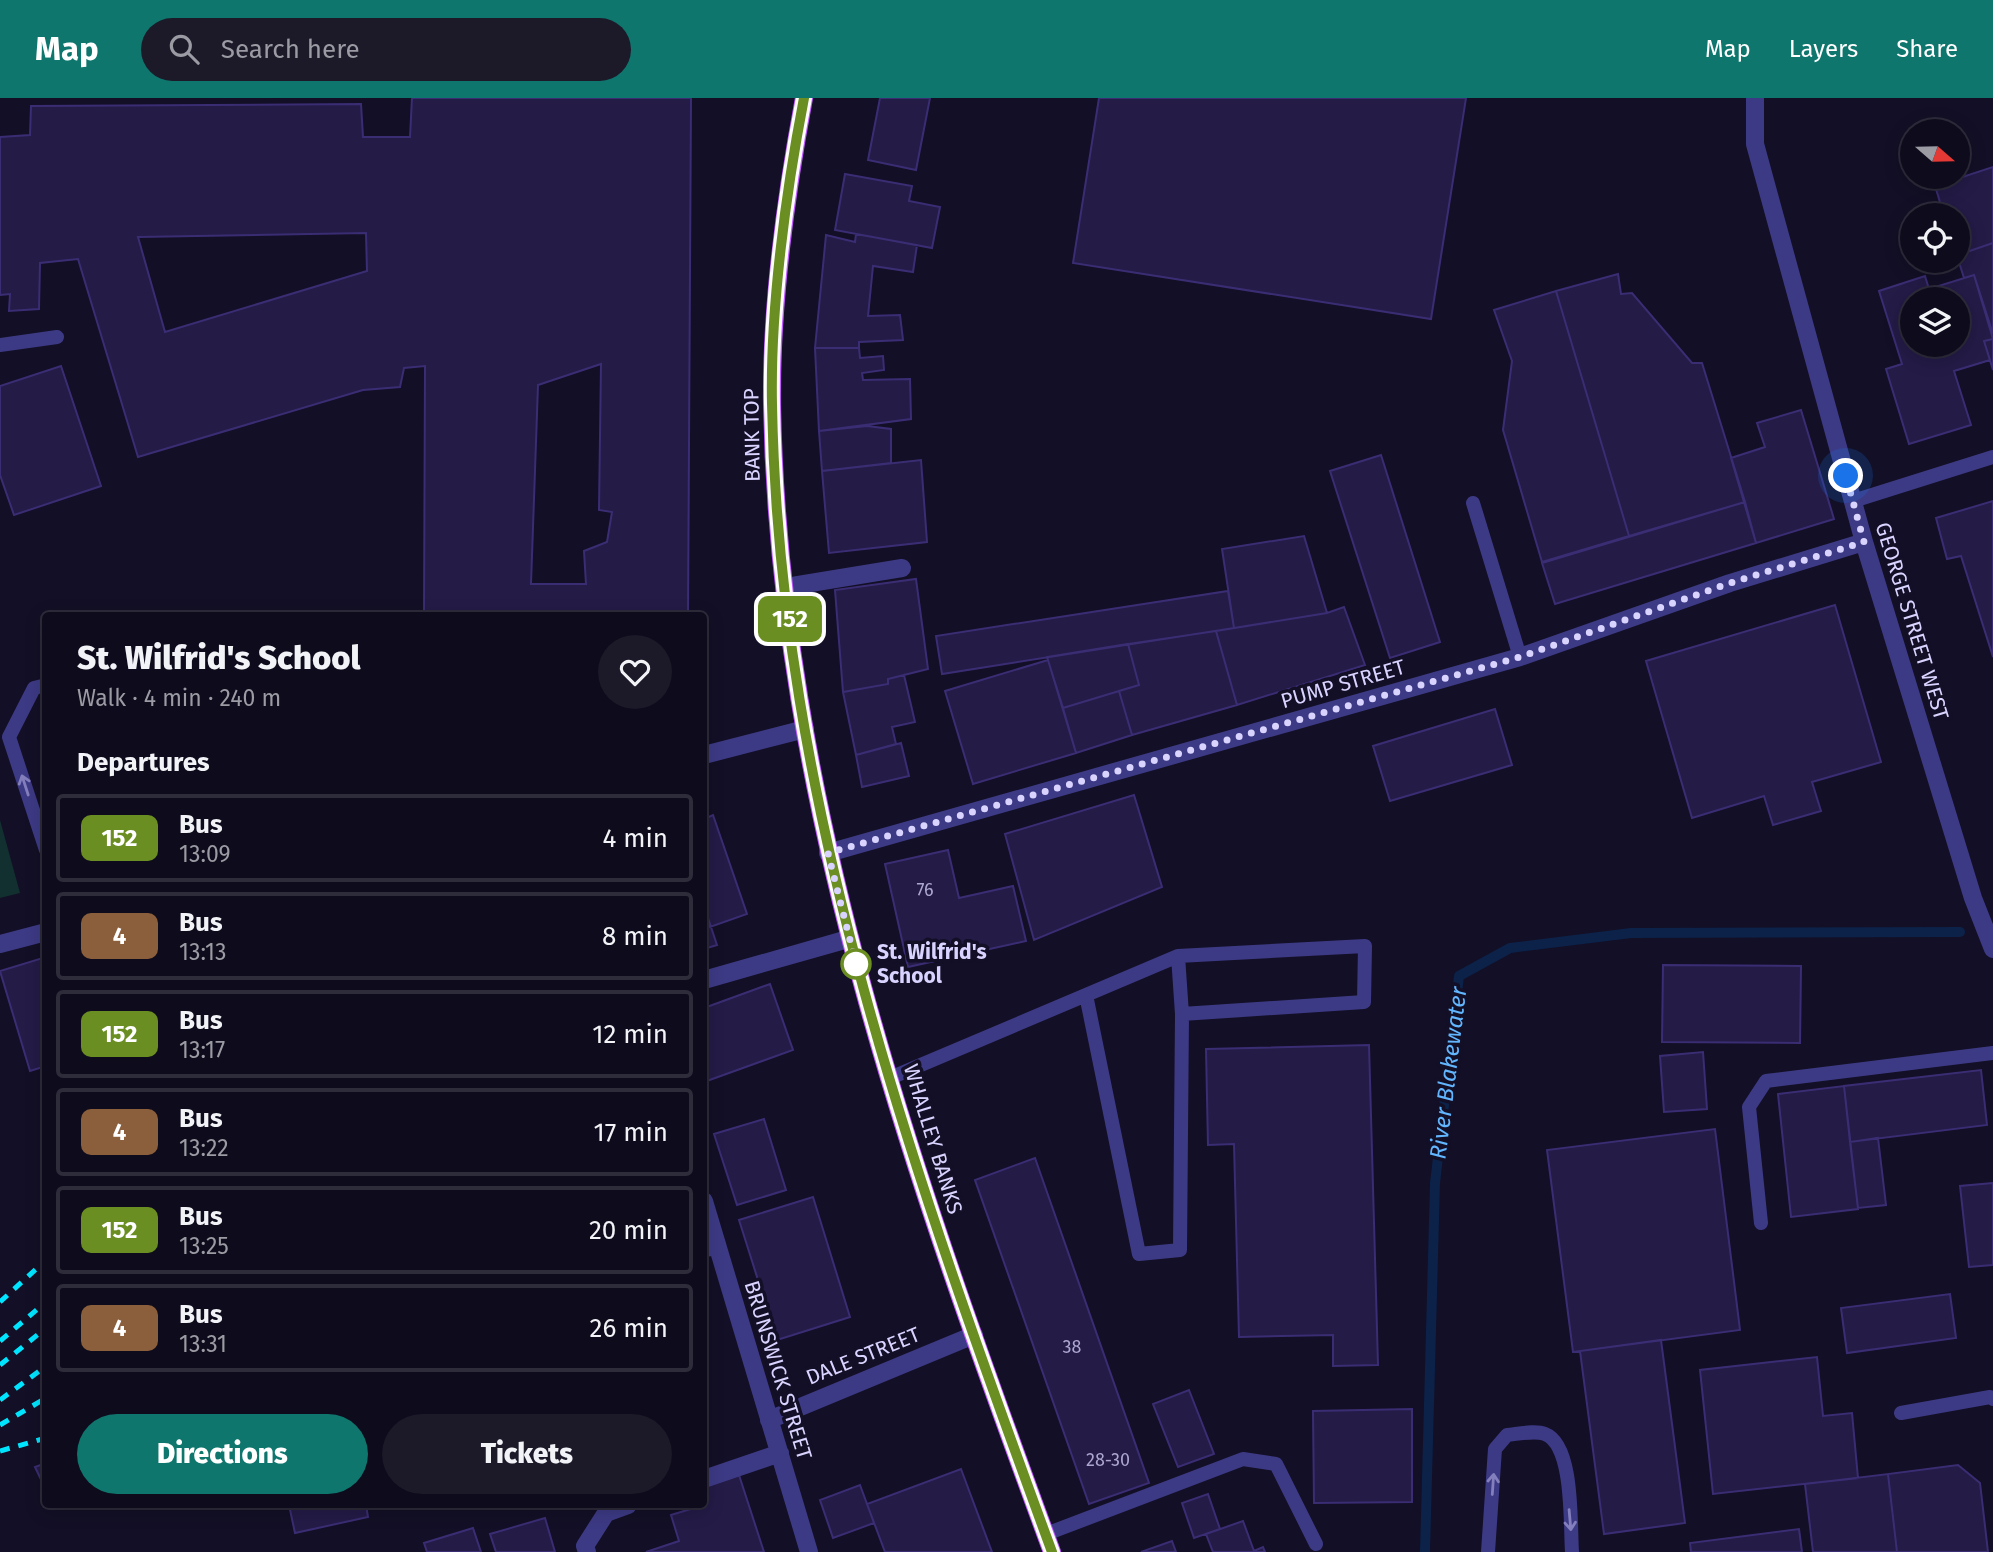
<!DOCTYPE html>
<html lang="en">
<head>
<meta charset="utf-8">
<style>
  :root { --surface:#0e0b1c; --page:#1c1929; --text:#f1f3f6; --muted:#9b9ba3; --line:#2e2b3b; --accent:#0f766e }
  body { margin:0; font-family:"Fira Sans",sans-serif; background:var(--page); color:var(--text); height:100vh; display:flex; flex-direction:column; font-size:26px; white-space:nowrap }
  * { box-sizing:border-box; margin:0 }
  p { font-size:23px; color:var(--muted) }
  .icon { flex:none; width:38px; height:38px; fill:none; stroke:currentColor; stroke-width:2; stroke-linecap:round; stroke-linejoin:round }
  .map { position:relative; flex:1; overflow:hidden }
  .side { position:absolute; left:42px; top:514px; width:665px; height:896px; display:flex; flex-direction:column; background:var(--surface); border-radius:7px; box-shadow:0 4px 18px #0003,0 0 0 2px var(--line) }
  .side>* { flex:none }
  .badge { padding:0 14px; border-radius:10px; font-size:24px; line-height:46px }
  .needle { width:46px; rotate:110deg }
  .tools { position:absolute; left:1900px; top:21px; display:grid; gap:14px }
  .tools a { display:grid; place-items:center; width:70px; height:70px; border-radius:50%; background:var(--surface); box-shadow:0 4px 18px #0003,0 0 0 2px var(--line); font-size:35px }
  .you { position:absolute; width:35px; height:35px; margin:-18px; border:5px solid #fff; border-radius:50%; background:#1a73e8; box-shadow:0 0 0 10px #1a73e833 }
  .map>.badge { position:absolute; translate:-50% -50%; box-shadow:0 0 0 4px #fff }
  h2 { padding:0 35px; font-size:26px; line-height:63px }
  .round { display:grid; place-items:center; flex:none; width:74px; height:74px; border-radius:37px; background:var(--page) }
  .head { display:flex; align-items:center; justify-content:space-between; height:119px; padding:0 35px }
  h1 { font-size:33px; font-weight:800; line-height:52px }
  .cta { display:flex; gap:14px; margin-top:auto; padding:14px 35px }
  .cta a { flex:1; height:80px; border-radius:42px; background:var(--accent); color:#fff; font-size:28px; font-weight:800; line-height:80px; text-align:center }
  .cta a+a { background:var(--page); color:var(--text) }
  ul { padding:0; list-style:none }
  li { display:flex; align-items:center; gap:21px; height:88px; margin:0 14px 10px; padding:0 21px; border:4px solid var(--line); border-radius:7px }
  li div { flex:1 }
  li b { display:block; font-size:26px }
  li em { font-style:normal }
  li .badge { min-width:77px; font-weight:700; text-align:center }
  header { display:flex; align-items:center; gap:42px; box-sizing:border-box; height:98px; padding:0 35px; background:var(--accent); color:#fff }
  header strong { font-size:33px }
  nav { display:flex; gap:38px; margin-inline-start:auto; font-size:24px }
  .search { width:490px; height:63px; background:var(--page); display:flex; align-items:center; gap:18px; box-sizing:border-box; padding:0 24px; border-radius:38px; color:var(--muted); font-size:26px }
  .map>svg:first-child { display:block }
</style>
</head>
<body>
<header>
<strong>Map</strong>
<div class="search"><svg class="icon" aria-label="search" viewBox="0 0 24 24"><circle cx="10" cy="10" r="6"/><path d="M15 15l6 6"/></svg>Search here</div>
<nav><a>Map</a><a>Layers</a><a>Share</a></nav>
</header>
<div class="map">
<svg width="1993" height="1454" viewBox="0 0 1993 1454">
  <rect width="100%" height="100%" fill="#130f26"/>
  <path fill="#12302f" d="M0,722L20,795L0,800Z"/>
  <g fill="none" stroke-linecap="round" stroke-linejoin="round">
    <path stroke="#0c2248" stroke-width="10" d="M1425,1454L1435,1085L1459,878L1510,850L1631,835L1960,834"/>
  </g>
  <path fill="#241b47" stroke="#3b2d73" stroke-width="2" fill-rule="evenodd" d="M412,0H691L688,518H424L425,268L404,270L400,289L363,292L138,359L78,161L40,165L39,211L9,213L10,196L0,197V39L30,37L31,8L361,6L363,39H410ZM366,135L367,173L165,234L138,139ZM601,266L599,412L612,414L607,444L584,453L586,486H531L538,287Z
    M880,0H930L916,72L868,62Z
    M1099,0H1466L1431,221L1073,165Z
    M1993,69V145L1958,157V117H1944L1935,88Z
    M845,76L912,88L909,103L940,109L932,150L835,132Z
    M856,136L917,147L913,174L873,168L868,218L900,217L903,242L859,244V250H815L826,137L855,144Z
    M1993,145V236L1974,177L1964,180L1958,161V157Z
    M1618,176L1621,196L1632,195L1692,265H1702L1745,404L1629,438L1556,193Z
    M1974,177L1993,241L1984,243L1990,262L1954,273L1971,327L1909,346L1886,271L1902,266L1879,193L1925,178L1929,191ZM1913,201H1958V247H1913Z
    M1556,193L1629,438L1542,464L1503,332L1512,263L1494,212Z
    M1993,241V272L1984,243Z
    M815,250H859L860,260L883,258L884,272L862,275L863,282L910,281L911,321L819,333Z
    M61,268L101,388L14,417L0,377V288Z
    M1801,312L1834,421L1756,445L1731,360L1765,349L1757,325Z
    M867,328L891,331V365L822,373L819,333Z
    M1381,357L1440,544L1390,560L1330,373Z
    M921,362L927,444L829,455L822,373Z
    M1993,403V559L1961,458L1947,461L1936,420Z
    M1745,404L1756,445L1555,506L1542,465Z
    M1304,438L1327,515L1234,530L1222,451Z
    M916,481L928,571L888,581V586L843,594L835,492Z
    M1228,493L1234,530L942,576L936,538Z
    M1835,507L1881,664L1812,684L1821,713L1773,727L1764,698L1692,720L1646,563Z
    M1344,509L1365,567L1237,607L1216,533L1327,515Z
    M1216,533L1237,607L1132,637L1119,593L1139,587L1128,546Z
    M1128,546L1139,587L1063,610L1047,559Z
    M1048,562L1076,655L973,686L945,593Z
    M904,577L915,624L892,629L896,646L856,657L843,594L888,586V581Z
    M1119,593L1132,637L1076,655L1063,610Z
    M1495,611L1512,667L1390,703L1373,648Z
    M901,645L909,678L862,689L856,657Z
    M1134,697L1162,789L1034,842L1005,736Z
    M713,717L747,816L710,829L704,808V721Z
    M948,752L959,800L1013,788L1026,843L908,869L885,766Z
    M704,808L717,847L704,851Z
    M46,859V968L30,973L0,873Z
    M1663,867L1801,868L1800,945L1662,944Z
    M770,886L793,952L704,984V910Z
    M1369,947L1378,1267L1333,1268V1237L1239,1239L1234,1046L1208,1047L1206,951Z
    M1703,954L1707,1011L1664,1014L1660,958Z
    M1981,972L1987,1027L1850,1044L1844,988Z
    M1844,988L1858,1111L1791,1119L1778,996Z
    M764,1021L786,1092L737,1107L714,1036Z
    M1715,1031L1740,1232L1573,1254L1547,1052Z
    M1878,1040L1886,1107L1858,1110L1850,1044Z
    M1035,1060L1149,1385L1089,1406L975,1082Z
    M1993,1085V1167L1969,1169L1960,1088Z
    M813,1099L850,1219L777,1242L739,1122Z
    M1950,1196L1956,1240L1847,1255L1841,1210Z
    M1661,1242L1685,1425L1604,1436L1580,1253Z
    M1817,1259L1823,1318L1852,1315L1858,1380L1713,1396L1700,1272Z
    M1189,1292L1214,1356L1178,1369L1153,1306Z
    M1412,1311V1404L1314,1405L1313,1313Z
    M46,1365V1392L35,1369Z
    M1958,1367L1980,1385L1988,1454H1897L1888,1376Z
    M961,1371L992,1454H885L867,1406Z
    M1888,1376L1897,1454H1813L1805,1386Z
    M739,1377L764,1454H646L679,1443L671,1417L704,1407V1389Z
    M860,1387L874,1425L833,1440L820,1402Z
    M1208,1396L1220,1431L1194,1440L1182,1405Z
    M289,1407H366L368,1419L295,1435Z
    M545,1420L555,1454H496L490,1436Z
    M1243,1423L1254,1453L1263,1449L1265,1454H1213L1206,1436Z
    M473,1430L481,1454H427L424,1445Z
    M1799,1431L1802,1454H1691L1690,1445Z
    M1172,1443L1176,1454H1141Z"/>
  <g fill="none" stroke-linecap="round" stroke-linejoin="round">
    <path stroke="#3d3a85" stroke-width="14" d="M0,247L57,239
      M1853,403L1993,359
      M1473,405L1520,559
      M46,587L34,590L9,639L46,752
      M1178,858L1365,848L1364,904L1182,916
      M890,980L1086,897L1139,1156L1180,1152L1182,916L1178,858L1086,897
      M1761,1125L1749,1009L1766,983L1993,955
      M704,1152L718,1150
      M1901,1315L1990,1299L1993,1301
      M1046,1436L1243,1361L1276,1366L1316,1446
      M1488,1454L1495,1351L1507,1337C1518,1336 1535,1332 1545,1336C1574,1347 1570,1426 1572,1454"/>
    <path stroke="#3d3a85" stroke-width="18" d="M1755,0V46L1864,444L1973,800L1993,851
      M786,489L902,470
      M704,657L805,631
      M828,755L1520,559L1730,485L1864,444
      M0,846L46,834
      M704,882L848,841
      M704,1103L809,1454
      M769,1322L974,1237
      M704,1381L780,1355
      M587,1454L585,1448L606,1415L628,1407"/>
    <path stroke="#c25bff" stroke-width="18" d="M804,0C786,96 771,209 772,306C779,705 916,1085 1052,1454"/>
    <path stroke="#00e5ff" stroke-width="5" stroke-dasharray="10 9" stroke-linecap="butt" d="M0,1204L46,1162
      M0,1243L46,1204
      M0,1267L46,1230
      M0,1302L46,1268
      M0,1327L46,1300
      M0,1353L46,1340"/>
  </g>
  <defs><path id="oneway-shaft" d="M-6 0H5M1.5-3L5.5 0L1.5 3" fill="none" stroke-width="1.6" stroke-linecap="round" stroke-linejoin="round" transform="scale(1.75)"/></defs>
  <g stroke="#837fbc">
    <use href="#oneway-shaft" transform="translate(25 687) rotate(-108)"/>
    <use href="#oneway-shaft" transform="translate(1493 1386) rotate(-86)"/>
    <use href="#oneway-shaft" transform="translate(1570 1422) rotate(85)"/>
  </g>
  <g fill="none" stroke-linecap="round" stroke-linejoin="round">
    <g stroke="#fff" stroke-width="16">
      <path id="line" d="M804,0C786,93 770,211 772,306C779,705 916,1084 1052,1454"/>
    </g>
    <use href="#line" stroke="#6b8e23" stroke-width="10"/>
    <path stroke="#d9d4ff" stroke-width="7" stroke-dasharray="0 12.6" d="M856,866L828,755L1520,559L1730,485L1864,444L1846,378"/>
  </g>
  <circle fill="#fff" stroke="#6b8e23" stroke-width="3.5" cx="856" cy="866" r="14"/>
  <g text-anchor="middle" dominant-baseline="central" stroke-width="7" stroke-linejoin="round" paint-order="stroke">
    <g font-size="18" fill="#aca6d1">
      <text x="925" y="792">76</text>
      <text x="1072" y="1249">38</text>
      <text x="1108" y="1362">28-30</text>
    </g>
    <g font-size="21" fill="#d9d4ff" stroke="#130f26">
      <text transform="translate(752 337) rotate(-91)">BANK TOP</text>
      <text transform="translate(1912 523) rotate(73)">GEORGE STREET WEST</text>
      <text transform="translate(1343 586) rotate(-16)">PUMP STREET</text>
      <text transform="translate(933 1041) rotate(73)">WHALLEY BANKS</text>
      <text transform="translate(863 1258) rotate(-22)">DALE STREET</text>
      <text transform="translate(778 1272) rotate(73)">BRUNSWICK STREET</text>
    </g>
    <g font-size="21" font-weight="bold" fill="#d9d4ff" stroke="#130f26" text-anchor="start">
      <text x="877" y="854">St. Wilfrid's<tspan x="877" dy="24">School</tspan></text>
    </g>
    <g font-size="23" font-style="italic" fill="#62b6ff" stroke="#130f26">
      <text transform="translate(1448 975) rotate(-83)">River Blakewater</text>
    </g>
  </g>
</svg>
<div class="tools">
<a><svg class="needle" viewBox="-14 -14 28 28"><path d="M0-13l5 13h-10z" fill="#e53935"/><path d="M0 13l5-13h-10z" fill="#9b9ba3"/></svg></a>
<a><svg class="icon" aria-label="locate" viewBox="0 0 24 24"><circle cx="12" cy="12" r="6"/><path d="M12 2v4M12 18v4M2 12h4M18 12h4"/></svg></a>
<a><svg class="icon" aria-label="layers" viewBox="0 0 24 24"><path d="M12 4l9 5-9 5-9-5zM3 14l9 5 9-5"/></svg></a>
</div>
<div class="you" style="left:1846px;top:378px"></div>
<b class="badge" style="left:790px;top:521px;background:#6b8e23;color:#fff">152</b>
<section class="side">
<div class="head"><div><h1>St. Wilfrid's School</h1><p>Walk · 4 min · 240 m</p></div><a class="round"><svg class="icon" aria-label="heart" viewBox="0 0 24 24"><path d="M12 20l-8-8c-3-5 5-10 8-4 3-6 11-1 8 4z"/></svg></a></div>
<h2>Departures</h2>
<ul>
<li><span class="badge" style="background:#6b8e23;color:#fff">152</span><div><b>Bus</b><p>13:09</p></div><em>4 min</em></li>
<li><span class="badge" style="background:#8b5e3c;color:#fff">4</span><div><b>Bus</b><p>13:13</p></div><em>8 min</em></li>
<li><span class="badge" style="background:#6b8e23;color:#fff">152</span><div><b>Bus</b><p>13:17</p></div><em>12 min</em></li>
<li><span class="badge" style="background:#8b5e3c;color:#fff">4</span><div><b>Bus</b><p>13:22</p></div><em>17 min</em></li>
<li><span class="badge" style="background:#6b8e23;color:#fff">152</span><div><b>Bus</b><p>13:25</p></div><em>20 min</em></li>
<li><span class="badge" style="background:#8b5e3c;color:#fff">4</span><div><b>Bus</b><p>13:31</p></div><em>26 min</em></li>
</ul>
<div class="cta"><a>Directions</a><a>Tickets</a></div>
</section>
</div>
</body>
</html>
